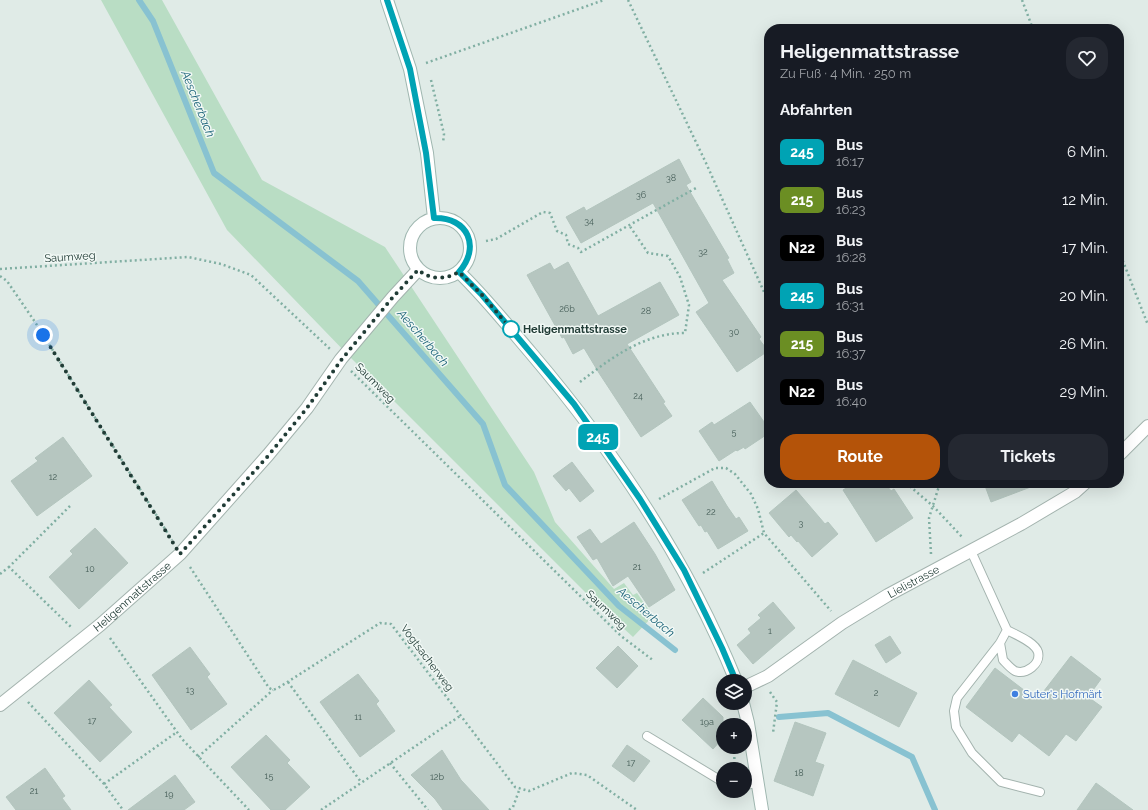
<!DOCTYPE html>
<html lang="de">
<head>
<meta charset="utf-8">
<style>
  :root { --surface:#171b24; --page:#242831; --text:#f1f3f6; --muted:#9ea1a6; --accent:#b45309 }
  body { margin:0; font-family:Raleway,sans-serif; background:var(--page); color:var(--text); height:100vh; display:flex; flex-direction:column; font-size:15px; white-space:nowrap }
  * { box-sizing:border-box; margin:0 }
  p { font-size:13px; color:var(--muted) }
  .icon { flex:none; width:22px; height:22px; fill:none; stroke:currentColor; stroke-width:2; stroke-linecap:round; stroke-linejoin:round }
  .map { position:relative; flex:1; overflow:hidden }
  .details { position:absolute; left:764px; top:24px; width:360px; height:464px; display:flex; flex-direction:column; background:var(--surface); border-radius:16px; box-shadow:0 4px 16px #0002 }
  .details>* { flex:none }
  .badge { padding:0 8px; border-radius:6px; font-size:14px; line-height:26px }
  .controls { position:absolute; left:716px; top:674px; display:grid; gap:8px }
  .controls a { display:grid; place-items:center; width:36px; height:36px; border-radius:50%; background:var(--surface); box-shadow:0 4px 16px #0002; font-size:20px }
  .you { position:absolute; width:20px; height:20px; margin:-10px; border:3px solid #fff; border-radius:50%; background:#1a73e8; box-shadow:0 0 0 6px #1a73e833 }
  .map>.badge { position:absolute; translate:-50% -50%; box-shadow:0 0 0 2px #fff }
  h2 { padding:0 16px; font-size:15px; line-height:36px }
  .round { display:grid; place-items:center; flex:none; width:42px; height:42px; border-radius:16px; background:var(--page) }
  .headline { display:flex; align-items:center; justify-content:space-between; height:68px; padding:0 16px }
  h1 { font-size:19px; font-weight:700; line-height:30px }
  .action { display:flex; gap:8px; margin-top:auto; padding:8px 16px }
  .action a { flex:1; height:46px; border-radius:16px; background:var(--accent); color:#fff; font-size:16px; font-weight:700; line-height:46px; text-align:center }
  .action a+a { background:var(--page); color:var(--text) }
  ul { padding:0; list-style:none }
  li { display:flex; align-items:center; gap:12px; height:48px; padding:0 16px }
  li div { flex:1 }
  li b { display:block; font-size:15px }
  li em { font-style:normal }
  li .badge { min-width:44px; font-weight:700; text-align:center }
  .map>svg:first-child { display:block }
</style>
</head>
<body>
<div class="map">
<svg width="1148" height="810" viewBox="0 0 1148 810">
  <rect width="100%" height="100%" fill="#e0ebe7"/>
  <path fill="#b9ddc4" d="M101,0H162L262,180L385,247L534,472L555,522L614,589L624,583L633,595L637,593L653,616L633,637L598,605L351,358L227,230Z"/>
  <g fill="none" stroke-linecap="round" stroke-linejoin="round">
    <path stroke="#88c2d1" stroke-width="6" d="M139,0L153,21L214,173L358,281L483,424L505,485L619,606L675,650
      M779,717L828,713L912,757L935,810"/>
  </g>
  <path fill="#b6c6c0" stroke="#b3c5be" d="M679,159L691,182L686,185L729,258L727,259L734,273L722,280L761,337L759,339L768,351L737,372L696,312L709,303L653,203L581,243L566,217L584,207L586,211Z
    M568,262L598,316L660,282L679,315L627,344L665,402L663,403L672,416L641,437L599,373L584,348L573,354L564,337L562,338L527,275L550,263L554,270Z
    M750,402L769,429V433L745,449L744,447L737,451L736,450L719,461L699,431L712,422L714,425Z
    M63,437L92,476L37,516L11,481L38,461L35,458Z
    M572,462L594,491L580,502L569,488L566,491L553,476Z
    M712,481L727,506L736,519L739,517L748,531L718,549L707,531L705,532L701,525L699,526L682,500Z
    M854,483H885L891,491L894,489L913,518L876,542L843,490Z
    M984,483H1036V485L991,502Z
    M796,490L825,524L828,522L838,534L812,557L798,541L797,542L791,535L789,537L769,513Z
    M634,522L655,554L675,590L649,607L628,576L613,586L597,558L593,560L577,537L590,529L601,544Z
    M95,528L128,563L79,609L49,577L73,554L70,551Z
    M773,602L795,628L753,664L737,645L751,633L748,629L761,618L758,615Z
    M890,636L901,653L886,663L875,645Z
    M618,646L638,666L617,688L596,668Z
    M190,647L210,674L207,677L227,704L191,730L152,675Z
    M1071,656L1101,679L1088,697L1102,707L1076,741L1066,734L1049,756L1019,733L1012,742L966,707L995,668L1037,700Z
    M853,660L917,693L899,727L835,694Z
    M358,674L379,701L376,704L395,731L360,757L320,702Z
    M89,680L112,705L109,707L132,732L100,762L54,713Z
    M703,698L723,717V738L713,749L682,720Z
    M795,722L826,733L815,762L824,765L813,796L774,781Z
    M266,735L290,760L287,763L310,787L285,810H271L231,767Z
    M627,745L650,761L634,782L612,766Z
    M442,750L461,780L489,810H443L435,799L411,775Z
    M45,768L65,796L62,798L71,810H16L6,797Z
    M175,775L195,802L184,810H128Z
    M1096,783L1133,810H1077Z"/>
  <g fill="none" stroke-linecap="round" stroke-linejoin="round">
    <g stroke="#a3b3ae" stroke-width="10">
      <path id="lane" d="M971,551L1007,630L1000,643L957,698L954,711L956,727L972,753L1001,782L1040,792
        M1000,643L1003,660C1006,663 1011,669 1015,671C1026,675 1041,664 1038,652C1035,642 1016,635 1007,630
        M647,736L723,782
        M745,785L757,783"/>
    </g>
    <g stroke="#a3b3ae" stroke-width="14">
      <g id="street">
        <path d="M1119,455L1148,426"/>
        <path id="s1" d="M745,687L768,676L842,623L888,595L1021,524L1075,492L1085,483"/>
        <path id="s2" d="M0,705L100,625L180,554L268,455L307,408L341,359L393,297L418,270"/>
      </g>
    </g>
    <g stroke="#9fb7b0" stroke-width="14">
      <path id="secondary" d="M387,0L410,69L427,153L434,218
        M410 248a30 30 0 1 1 60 0a30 30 0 1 1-60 0Z
        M459,272C485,297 507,325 531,353C615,452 687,560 736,681
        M743,703L748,723L762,810"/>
    </g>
    <path stroke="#81afa3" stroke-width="2.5" stroke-dasharray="2 3" stroke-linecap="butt" d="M628,0L706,163L769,303
      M1022,0L1033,29
      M426,63L604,0
      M431,80L444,134L443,143
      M486,241L496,239L543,212L550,213L557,231L566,235L568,244L578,248L581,252L696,188
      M1119,251L1148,325
      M0,269L188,257L221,264L251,275L330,349
      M0,276L7,281L35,322L172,540
      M351,371L621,636L654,661
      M580,382C611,358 644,333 685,333L689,305L680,277L668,256L648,253L629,225
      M906,483L933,506L963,538
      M659,499L715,468H726L735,474L751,494L758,509L764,533L831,611
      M70,506L9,567L71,627
      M931,554L929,518L940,483
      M190,567L269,688L273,690L278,688L380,623L391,624L515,787L529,791L572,773L587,775L637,810
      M703,573L764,533
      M0,574L9,567
      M110,638L182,739L249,810
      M288,682L361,782
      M770,692L777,702L773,733
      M28,702L104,784L123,810
      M734,752L735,769
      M198,757L273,690
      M390,763L428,810
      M104,784L177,732
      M321,810L460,716
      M509,810L513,807L520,788"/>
    <use href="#lane" stroke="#fff" stroke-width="8"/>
    <use href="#street" stroke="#fff" stroke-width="12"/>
    <use href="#secondary" stroke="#fff" stroke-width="12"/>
  </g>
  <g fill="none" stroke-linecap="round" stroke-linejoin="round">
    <g stroke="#fff" stroke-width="9">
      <path id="line" d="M387,0L410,69L426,153L434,218C468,217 481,247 459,272L482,295L574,404L640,499L684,570L722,648L736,681"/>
    </g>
    <use href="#line" stroke="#00a3b4" stroke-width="6"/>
    <path stroke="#213c36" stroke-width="4" stroke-dasharray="0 7.2" d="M43,335L180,554L268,456L307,408L342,359L393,297L418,270C432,280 444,280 459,272L482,295L511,329"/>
  </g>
  <circle fill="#fff" stroke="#00a3b4" stroke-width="2" cx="511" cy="329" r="8"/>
  <circle fill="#3f7fe0" stroke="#f1f8f5" stroke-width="1.5" cx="1015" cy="694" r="4"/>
  <g text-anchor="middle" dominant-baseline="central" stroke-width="3" stroke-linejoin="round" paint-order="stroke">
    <g font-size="9" fill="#465e58">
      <text x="671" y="178">38</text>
      <text x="641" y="195">36</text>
      <text x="589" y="221">34</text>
      <text x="703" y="252">32</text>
      <text x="567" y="309">26b</text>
      <text x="646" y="311">28</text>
      <text x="734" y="332">30</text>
      <text x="638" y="396">24</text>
      <text x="734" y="432">5</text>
      <text x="53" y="477">12</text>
      <text x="711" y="512">22</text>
      <text x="801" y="523">3</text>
      <text x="637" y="567">21</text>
      <text x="90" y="569">10</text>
      <text x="770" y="631">1</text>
      <text x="190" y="690">13</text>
      <text x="876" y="693">2</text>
      <text x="358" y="717">11</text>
      <text x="92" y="721">17</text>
      <text x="707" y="722">19a</text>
      <text x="631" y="763">17</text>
      <text x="799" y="773">18</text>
      <text x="269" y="776">15</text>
      <text x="437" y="777">12b</text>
      <text x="34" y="791">21</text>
      <text x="169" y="794">19</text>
    </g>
    <g font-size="11" fill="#213c36" stroke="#f1f8f5">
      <text transform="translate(70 257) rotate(-4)">Saumweg</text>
      <text transform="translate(375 383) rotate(45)">Saumweg</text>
      <text stroke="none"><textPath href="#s1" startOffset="199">Lielistrasse</textPath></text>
      <text stroke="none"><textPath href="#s2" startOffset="171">Heligenmattstrasse</textPath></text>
      <text transform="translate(606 610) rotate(44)">Saumweg</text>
      <text transform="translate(427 658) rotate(53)">Vogtsacherweg</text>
    </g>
    <g font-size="11" font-weight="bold" fill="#213c36" stroke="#f1f8f5" text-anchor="start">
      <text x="523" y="329">Heligenmattstrasse</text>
    </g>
    <g font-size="11" fill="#366cbe" stroke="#f1f8f5" text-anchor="start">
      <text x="1023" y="694">Suter's Hofmärt</text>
    </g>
    <g font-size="12" font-style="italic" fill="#1b6378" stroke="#f1f8f5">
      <text transform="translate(198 104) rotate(68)">Aescherbach</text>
      <text transform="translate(423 338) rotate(49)">Aescherbach</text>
      <text transform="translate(646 612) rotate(40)">Aescherbach</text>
    </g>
  </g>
</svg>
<div class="controls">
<a><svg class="icon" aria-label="layers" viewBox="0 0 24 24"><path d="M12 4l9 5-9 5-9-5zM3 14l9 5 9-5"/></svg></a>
<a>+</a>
<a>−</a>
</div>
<div class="you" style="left:43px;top:335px"></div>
<b class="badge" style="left:598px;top:437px;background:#00a3b4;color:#fff">245</b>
<section class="details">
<div class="headline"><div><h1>Heligenmattstrasse</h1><p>Zu Fuß · 4 Min. · 250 m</p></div><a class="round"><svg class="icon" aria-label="heart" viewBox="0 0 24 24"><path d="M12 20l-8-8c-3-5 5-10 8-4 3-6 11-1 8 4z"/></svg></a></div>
<h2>Abfahrten</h2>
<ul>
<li><span class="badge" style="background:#00a3b4;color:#fff">245</span><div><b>Bus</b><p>16:17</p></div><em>6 Min.</em></li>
<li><span class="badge" style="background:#6b8e23;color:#fff">215</span><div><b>Bus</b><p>16:23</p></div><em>12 Min.</em></li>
<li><span class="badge" style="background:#000;color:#fff">N22</span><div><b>Bus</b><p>16:28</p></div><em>17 Min.</em></li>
<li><span class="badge" style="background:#00a3b4;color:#fff">245</span><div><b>Bus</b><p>16:31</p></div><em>20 Min.</em></li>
<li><span class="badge" style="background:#6b8e23;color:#fff">215</span><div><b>Bus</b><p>16:37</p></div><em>26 Min.</em></li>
<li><span class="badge" style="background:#000;color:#fff">N22</span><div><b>Bus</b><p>16:40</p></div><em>29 Min.</em></li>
</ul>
<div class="action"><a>Route</a><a>Tickets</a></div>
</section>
</div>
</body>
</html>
